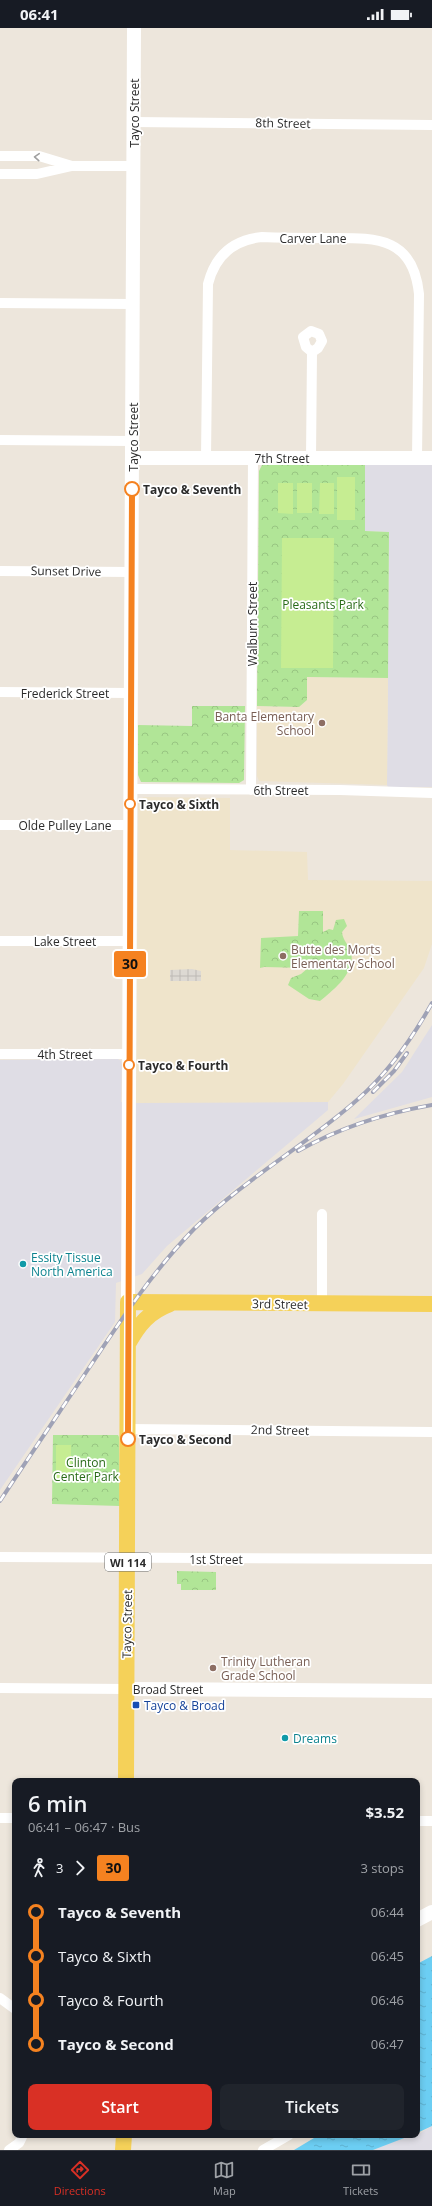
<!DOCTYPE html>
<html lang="en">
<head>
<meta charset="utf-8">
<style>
  :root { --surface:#171b24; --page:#20242c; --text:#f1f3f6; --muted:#9ea1a6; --line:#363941; --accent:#d93025 }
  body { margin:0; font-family:"Open Sans",sans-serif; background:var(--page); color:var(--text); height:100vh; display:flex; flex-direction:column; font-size:15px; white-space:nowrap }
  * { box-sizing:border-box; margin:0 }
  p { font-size:13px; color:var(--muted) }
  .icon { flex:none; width:22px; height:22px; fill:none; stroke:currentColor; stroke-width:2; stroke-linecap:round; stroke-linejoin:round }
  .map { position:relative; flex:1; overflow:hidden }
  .panel { position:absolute; left:12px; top:1750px; width:408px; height:360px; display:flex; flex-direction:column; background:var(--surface); border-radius:8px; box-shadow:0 2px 6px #0003 }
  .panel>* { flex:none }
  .badge { padding:0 8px; border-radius:3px; font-size:14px; line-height:26px }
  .map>.badge { position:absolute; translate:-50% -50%; box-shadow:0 0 0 2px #fff }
  .legs { display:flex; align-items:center; gap:6px; height:44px; padding:0 16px; font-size:13px }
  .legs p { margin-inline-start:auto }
  .overview { display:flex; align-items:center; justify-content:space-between; height:68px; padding:0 16px }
  h1 { font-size:22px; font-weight:600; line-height:30px }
  .cta { display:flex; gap:8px; margin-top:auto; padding:8px 16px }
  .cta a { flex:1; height:46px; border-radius:8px; background:var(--accent); color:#fff; font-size:16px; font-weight:600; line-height:46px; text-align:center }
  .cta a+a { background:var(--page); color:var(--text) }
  ul { padding:0 16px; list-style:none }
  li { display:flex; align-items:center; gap:14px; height:44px; font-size:15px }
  li i { display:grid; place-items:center; width:6px; height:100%; margin:0 5px; background:currentColor }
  li i::after { content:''; width:10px; height:10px; margin:-5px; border:3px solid; border-radius:50%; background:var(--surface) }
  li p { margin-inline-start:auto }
  li:first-child i { background:linear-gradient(#0000 50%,currentColor 0) }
  li:last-child i { background:linear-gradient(currentColor 50%,#0000 0) }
  .status { display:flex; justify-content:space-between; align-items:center; height:28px; padding:0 20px; background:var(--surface); direction:ltr }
  .status svg { height:11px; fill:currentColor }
  .menu { display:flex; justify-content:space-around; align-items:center; height:56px; border-top:1px solid var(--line); background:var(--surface); font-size:11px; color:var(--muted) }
  .menu a { display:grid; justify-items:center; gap:2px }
  .menu .current { color:var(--accent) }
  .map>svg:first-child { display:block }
</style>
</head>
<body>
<div class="status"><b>06:41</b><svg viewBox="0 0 49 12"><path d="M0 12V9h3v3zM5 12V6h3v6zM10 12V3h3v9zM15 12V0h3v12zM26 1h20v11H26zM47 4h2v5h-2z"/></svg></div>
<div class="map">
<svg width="432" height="2122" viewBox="0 0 432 2122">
  <defs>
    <pattern id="forest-crowns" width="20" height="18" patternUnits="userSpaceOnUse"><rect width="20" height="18" fill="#b1e597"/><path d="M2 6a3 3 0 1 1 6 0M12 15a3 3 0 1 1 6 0" fill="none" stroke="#98c582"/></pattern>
    <pattern id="plaza-grid" width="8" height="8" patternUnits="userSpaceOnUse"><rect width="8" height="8" fill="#ddd9d3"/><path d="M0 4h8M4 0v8" fill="none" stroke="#bebab5"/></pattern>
    <pattern id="water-ripples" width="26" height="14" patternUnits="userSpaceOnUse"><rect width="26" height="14" fill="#6ccef3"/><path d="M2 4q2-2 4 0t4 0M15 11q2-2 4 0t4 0" fill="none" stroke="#5eb1d0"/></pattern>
  </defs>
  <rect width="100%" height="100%" fill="#ede6dc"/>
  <path fill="#dfdde5" d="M365,437H432V759H388L387,757L389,504L365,503Z
    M432,997V1069L354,1091L402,1044Z
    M118,1031L121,1033L122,1037L121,1074H328V1082L167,1218L142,1246L116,1255L115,1294L0,1462V1032Z
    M432,2098V2122H373L405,2109L417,2107Z"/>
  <path fill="#efe4cb" d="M307,649L388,650L387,757L259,753L257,748V678L299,679L307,672Z
    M144,769L230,770V822L307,824L308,852L432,853V916L424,940L343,1056L328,1074L136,1075L138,772Z"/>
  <path fill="url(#forest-crowns)" d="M265,436L365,437V503L389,504L388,650L307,649V672L299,679L257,678L259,443L262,437Z
    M192,678H245L244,752L239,755L141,754L138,747V697L192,698Z
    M299,883H323V904L329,901L333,902L336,892L344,891L347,898L342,904C343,913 349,917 351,924C356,945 333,962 320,973L309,971L288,957L291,950L301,946L308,940L264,939L260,940L261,910L298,908Z
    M53,1407H118L119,1409L120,1478L52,1476Z
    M177,1543L216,1544V1562H181V1556H177Z"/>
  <path fill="#c6ed92" d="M337,449H355V492H337Z
    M278,455H293V486L278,485Z
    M297,455H312V485H297Z
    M320,455H334V486H319Z
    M282,510H334L333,640H281Z
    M56,1417H71V1451H56Z"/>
  <path fill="url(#plaza-grid)" d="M192,941L201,943V953H170V942Z"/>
  <path fill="url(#water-ripples)" d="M432,1928V2098L417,2105V1936Z
    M319,2107H412L373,2122H294Z"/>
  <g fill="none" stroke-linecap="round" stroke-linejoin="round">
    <path stroke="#fff" stroke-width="10" d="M134,94L432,97
      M0,128H39L72,138
      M0,146H37L72,138H134
      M0,275L133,276
      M0,412L133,413
      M206,430L208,256C215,228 233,212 262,209C284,210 307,210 329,210C376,210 413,208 419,266L417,430
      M311,430L312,324L318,320L322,313L319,306L311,303L303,309L306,319L312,324
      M0,543L132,544
      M0,664L131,665
      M130,761L340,762L432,765
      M251,762L253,430
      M0,797H130
      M0,913H129
      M0,1026H129
      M322,1186V1276
      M128,1401L432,1404
      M0,1529L432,1531
      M0,1660L127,1661
      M0,1790H15
      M417,1793H432
      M0,1970L15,1981
      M9,2122L19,2115L22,2109
      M263,2122L289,2107"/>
    <path stroke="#fff" stroke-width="14" d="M133,430H432
      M128,1274L134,0
      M127,1661L432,1663
      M417,1892L432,1884"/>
    <path stroke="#f5d159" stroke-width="16" d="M128,1316C139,1296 149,1284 170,1276
      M126,1753L128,1274L432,1276
      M123,2122L124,2107"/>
    <g stroke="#9fa2b6" stroke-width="4">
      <path id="rail" d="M373,1064L394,1043L407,1025
        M298,1123C339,1100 386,1085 432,1077
        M0,1473C30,1427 61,1382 91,1337C123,1289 154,1242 194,1201C243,1152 305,1118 357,1072C388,1045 412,1011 432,975"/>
    </g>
    <use href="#rail" stroke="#fff" stroke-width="2.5" stroke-dasharray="8" stroke-linecap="butt"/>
  </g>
  <defs><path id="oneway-chevron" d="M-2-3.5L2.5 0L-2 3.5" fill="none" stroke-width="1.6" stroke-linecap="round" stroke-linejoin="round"/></defs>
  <use stroke="#a0a0a0" href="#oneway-chevron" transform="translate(37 129) rotate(-176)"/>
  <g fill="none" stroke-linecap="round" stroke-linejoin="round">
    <g stroke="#fff" stroke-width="9">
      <path id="line-1" d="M128,1411L132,461"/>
    </g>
    <use href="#line-1" stroke="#f58220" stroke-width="6"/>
  </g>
  <g fill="#fff" stroke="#f58220" stroke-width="2">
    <circle cx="132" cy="461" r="7"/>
    <circle cx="130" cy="776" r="5"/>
    <circle cx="129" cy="1037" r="5"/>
    <circle cx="128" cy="1411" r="7"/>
  </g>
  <g fill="#8d6e63" stroke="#fff" stroke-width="1.5">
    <circle cx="322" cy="695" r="4"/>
    <circle cx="283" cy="928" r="4"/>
    <circle cx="213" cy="1640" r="4"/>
  </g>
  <g fill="#0f9aa8" stroke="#fff" stroke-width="1.5">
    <circle cx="23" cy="1236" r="4"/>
    <circle cx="285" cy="1710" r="4"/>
  </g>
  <rect fill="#1a4fb4" stroke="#fff" stroke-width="1.5" x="132" y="1673" width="8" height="8" rx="2"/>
  <g text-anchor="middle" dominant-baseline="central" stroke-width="3.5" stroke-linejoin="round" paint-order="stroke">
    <rect fill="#fff" stroke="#6b6b6b" stroke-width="1" x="105" y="1525" width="46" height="18" rx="3"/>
    <g font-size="11" font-weight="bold" fill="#2b2b2b">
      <text x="128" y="1534">WI 114</text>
    </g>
    <g font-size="12" fill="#2b2b2b" stroke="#fff">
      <text transform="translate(134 85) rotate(-90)">Tayco Street</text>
      <text transform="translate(283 95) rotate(1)">8th Street</text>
      <text x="313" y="210">Carver Lane</text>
      <text transform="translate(133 409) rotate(-90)">Tayco Street</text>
      <text x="282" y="430">7th Street</text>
      <text transform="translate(66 543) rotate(1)">Sunset Drive</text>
      <text transform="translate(252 596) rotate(-90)">Walburn Street</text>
      <text x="65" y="665">Frederick Street</text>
      <text x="281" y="762">6th Street</text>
      <text x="65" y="797">Olde Pulley Lane</text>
      <text x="65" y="913">Lake Street</text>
      <text x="65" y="1026">4th Street</text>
      <text transform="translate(280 1276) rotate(1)">3rd Street</text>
      <text transform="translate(280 1402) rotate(1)">2nd Street</text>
      <text x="216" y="1531">1st Street</text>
      <text transform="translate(127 1596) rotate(-89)">Tayco Street</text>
      <text x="168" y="1661">Broad Street</text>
    </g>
    <g font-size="12" font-weight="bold" fill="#2b2b2b" stroke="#fff" text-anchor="start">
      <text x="143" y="461">Tayco &amp; Seventh</text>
      <text x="139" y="776">Tayco &amp; Sixth</text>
      <text x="138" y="1037">Tayco &amp; Fourth</text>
      <text x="139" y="1411">Tayco &amp; Second</text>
    </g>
    <g font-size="12" fill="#296b18" stroke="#fff">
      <text x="323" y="576">Pleasants Park</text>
      <text x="86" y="1434">Clinton<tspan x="86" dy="14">Center Park</tspan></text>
    </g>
    <g font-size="12" fill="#785e54" stroke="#fff" text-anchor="start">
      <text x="314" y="688" text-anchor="end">Banta Elementary<tspan x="314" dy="14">School</tspan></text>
      <text x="291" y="921">Butte des Morts<tspan x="291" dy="14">Elementary School</tspan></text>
      <text x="221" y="1633">Trinity Lutheran<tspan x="221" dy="14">Grade School</tspan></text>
    </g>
    <g font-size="12" fill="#0d838f" stroke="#fff" text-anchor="start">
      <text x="31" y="1229">Essity Tissue<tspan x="31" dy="14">North America</tspan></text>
      <text x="293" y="1710">Dreams</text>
    </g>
    <g font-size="12" fill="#164399" stroke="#fff" text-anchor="start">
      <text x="144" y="1677">Tayco &amp; Broad</text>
    </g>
  </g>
</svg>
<b class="badge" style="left:130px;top:936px;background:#f58220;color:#111">30</b>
<section class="panel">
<div class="overview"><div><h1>6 min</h1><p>06:41 – 06:47 · Bus</p></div><b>$3.52</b></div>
<div class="legs"><svg class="icon" aria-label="walk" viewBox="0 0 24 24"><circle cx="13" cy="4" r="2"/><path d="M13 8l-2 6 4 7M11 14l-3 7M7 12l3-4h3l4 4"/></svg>3<svg class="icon" aria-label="forward" viewBox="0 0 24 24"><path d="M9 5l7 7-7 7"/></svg><b class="badge" style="background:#f58220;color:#111">30</b><p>3 stops</p></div>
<ul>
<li><i style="color:#f58220"></i><b>Tayco &amp; Seventh</b><p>06:44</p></li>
<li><i style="color:#f58220"></i><span>Tayco &amp; Sixth</span><p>06:45</p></li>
<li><i style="color:#f58220"></i><span>Tayco &amp; Fourth</span><p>06:46</p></li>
<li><i style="color:#f58220"></i><b>Tayco &amp; Second</b><p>06:47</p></li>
</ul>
<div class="cta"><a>Start</a><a>Tickets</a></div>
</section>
</div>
<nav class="menu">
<a class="current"><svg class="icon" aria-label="directions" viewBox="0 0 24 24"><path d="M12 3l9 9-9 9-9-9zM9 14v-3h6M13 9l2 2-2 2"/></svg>Directions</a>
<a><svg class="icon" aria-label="map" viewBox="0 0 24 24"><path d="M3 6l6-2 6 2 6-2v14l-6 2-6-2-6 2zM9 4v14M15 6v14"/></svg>Map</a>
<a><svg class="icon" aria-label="tickets" viewBox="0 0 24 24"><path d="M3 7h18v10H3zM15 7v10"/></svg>Tickets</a>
</nav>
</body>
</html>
